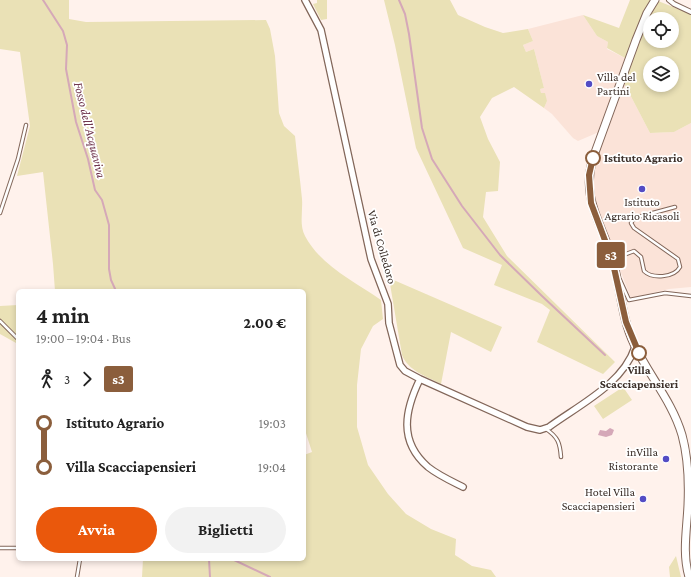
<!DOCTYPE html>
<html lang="it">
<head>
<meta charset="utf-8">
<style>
  :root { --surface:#fff; --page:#f2f2f2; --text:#222; --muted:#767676; --accent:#ea580c }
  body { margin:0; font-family:"Crimson Pro",serif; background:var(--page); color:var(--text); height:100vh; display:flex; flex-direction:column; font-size:15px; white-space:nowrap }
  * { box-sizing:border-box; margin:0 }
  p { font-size:13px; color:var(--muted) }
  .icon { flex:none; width:22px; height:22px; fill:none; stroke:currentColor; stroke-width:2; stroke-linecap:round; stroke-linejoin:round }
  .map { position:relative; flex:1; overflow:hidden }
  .drawer { position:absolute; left:16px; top:289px; width:290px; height:272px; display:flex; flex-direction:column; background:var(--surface); border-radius:6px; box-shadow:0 2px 6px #0003 }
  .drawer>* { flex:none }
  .badge { padding:0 8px; border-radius:3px; font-size:14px; line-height:26px }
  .controls { position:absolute; left:643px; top:12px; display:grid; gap:8px }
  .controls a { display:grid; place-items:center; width:36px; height:36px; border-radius:50%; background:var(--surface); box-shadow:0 2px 6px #0003; font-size:20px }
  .map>.badge { position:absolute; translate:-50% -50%; box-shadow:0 0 0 2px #fff }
  .legs { display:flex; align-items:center; gap:6px; height:44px; padding:0 20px; font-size:13px }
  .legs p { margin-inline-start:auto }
  .head { display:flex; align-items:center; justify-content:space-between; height:68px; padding:0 20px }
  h1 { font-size:22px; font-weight:700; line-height:30px }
  .primary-button { display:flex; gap:8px; margin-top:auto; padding:8px 20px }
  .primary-button a { flex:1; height:46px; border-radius:24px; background:var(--accent); color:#fff; font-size:16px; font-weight:700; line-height:46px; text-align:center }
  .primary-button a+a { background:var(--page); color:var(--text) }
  ul { padding:0 20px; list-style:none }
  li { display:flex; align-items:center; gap:14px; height:44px; font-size:15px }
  li i { display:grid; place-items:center; width:6px; height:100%; margin:0 5px; background:currentColor }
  li i::after { content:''; width:10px; height:10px; margin:-5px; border:3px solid; border-radius:50%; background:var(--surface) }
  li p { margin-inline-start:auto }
  li:first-child i { background:linear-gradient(#0000 50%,currentColor 0) }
  li:last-child i { background:linear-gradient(currentColor 50%,#0000 0) }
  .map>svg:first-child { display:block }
</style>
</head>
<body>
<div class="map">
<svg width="691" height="577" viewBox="0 0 691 577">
  <rect width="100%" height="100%" fill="#fff2ec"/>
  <path fill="#fbe3d8" d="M583,15L597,36L608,42L607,49L625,58L599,132L578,141L573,138L552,114L544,108L547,101L541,94L540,89L544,88L534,49L526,52L523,45L533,41L528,29Z
    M624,83L650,133L674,132L691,123V287L669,289L631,298L620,270V261L617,251L614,249L595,203L592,184L593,165H600L598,156Z"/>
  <path fill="#eae1b6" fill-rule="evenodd" d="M0,0H69V19L86,22L266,20L270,29L275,56L279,113L284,126L295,136C297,157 300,178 302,199C303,211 299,225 305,236C321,266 354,281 381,300L383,319L373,326L361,349L357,385V427L368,465L388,494L406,514L431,529L456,539L455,555L472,566L491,570L496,577H142L143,559H304V455L312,452L304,427V291H55L53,264L43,172L17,176L30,126L20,52L0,49Z
    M317,0H327V19L321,20L313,4L317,3Z
    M384,0H450L458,15L485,27L503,33L528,29L533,41L523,45L526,52L534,49L544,88L540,89L541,93H545L547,101L544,108L514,87L492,98L480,117L488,139L500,162L498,191L486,192L483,217L507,256L615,362L603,374L537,342L550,310L542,304L494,285L502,265L463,248L416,148L395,45Z
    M630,0H650L625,58L607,48L608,42L597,36L583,15L619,28Z
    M658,1L691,14V123L674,132L650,133L624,83L641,34ZM650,19H672V41H650ZM650,63H672V85H650Z
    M389,278L502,327L491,352L451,332L441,384C428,377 408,371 402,355Z
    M18,305V386L16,343L0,334V306Z
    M623,387L632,400L603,419L594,406Z
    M676,556L681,577H670L669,567Z"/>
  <path fill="#d5a8b8" d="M610,428L614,430L612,435L606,437L598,435L600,430L606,431Z"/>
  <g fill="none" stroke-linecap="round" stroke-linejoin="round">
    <path stroke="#d5a8b8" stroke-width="2" d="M43,0L63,31L67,45L66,69L76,122L88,159L95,190L102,200L109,225V269L111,280L116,291
      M399,0L405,14L409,34L422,128L432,159L462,206L500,255L542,296L605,355
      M17,305H18
      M209,559L210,577
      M232,559L270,577"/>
    <g stroke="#826659" stroke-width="4.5">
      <path id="service" d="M0,213L18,159L26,125
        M613,259L634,251L641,257L644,271C652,279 674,278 680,267L678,259L634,228L631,223L633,220L638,217L675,207
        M620,280L629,300L665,293L691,296
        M0,321L18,339
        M546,429C558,437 560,443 561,457
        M0,548H18
        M77,577L80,559"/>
    </g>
    <g stroke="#826659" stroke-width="6">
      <path id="pedestrian" d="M669,0L674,4L691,12"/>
    </g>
    <g stroke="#826659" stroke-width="8">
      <path id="minor" d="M305,0L321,30L371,259L388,304L389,323L400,365L405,371L420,379L527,427L540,430L549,427C579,405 623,384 635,347
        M420,379C405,410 398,441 428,467C438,475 451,481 463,487"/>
    </g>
    <g stroke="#826659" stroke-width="9">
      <path id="tertiary" d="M655,0L647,13L636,40L593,158C580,201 604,225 614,265C621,292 622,319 634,344C649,376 672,401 682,435C688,457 689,482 688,505C687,529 682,553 689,577"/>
    </g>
    <use href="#service" stroke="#fff" stroke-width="2.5"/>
    <use href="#pedestrian" stroke="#fff" stroke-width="4"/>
    <use href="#minor" stroke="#fff" stroke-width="5.5"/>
    <use href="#tertiary" stroke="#fff" stroke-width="7"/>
  </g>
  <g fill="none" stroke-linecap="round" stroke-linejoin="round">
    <g stroke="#fff" stroke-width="9">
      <path id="line-1" d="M593,158L589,175L591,203L612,259L626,322L639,353"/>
    </g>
    <use href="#line-1" stroke="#8b5e3c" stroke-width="6"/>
  </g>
  <g fill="#534cc4" stroke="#fff" stroke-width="1.5">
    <circle cx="589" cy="84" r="4"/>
    <circle cx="642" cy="189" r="4"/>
    <circle cx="666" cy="459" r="4"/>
    <circle cx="643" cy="499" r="4"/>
  </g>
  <g fill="#fff" stroke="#8b5e3c" stroke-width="2">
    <circle cx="593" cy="158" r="7"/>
    <circle cx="639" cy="353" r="7"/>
  </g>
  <g text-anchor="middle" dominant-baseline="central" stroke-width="3.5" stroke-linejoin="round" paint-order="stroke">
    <g font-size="12" fill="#3b2f29" stroke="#fff" text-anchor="end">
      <text x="597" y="77" text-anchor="start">Villa del<tspan x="597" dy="14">Partini</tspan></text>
      <text x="642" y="202" text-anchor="middle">Istituto<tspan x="642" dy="14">Agrario Ricasoli</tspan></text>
      <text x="658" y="452">inVilla<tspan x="658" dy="14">Ristorante</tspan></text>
      <text x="635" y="492">Hotel Villa<tspan x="635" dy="14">Scacciapensieri</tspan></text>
    </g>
    <g font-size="12" font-weight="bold" fill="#3b2f29" stroke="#fff" text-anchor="start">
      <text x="604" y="158">Istituto Agrario</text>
      <text x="639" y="370" text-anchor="middle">Villa<tspan x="639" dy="14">Scacciapensieri</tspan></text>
    </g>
    <g font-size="12" fill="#3b2f29" stroke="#fff">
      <text transform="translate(382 247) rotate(74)">Via di Colledoro</text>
    </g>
    <g font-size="13" font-style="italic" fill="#70364e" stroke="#fff">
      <text transform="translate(90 130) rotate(76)">Fosso dell'Acquaviva</text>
    </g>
  </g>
</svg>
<div class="controls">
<a><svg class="icon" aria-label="locate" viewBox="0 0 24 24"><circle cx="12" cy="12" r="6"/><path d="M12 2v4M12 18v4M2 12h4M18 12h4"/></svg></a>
<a><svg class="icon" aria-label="layers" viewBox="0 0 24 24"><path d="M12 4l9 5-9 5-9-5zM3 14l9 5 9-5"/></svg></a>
</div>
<b class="badge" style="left:611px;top:255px;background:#8b5e3c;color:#fff">s3</b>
<section class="drawer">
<div class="head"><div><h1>4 min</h1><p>19:00 – 19:04 · Bus</p></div><b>2.00 €</b></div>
<div class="legs"><svg class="icon" aria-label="walk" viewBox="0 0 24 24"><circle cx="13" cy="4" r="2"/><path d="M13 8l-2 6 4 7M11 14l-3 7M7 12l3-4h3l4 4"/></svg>3<svg class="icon" aria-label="forward" viewBox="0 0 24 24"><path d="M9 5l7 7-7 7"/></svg><b class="badge" style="background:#8b5e3c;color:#fff">s3</b></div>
<ul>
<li><i style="color:#8b5e3c"></i><b>Istituto Agrario</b><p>19:03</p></li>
<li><i style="color:#8b5e3c"></i><b>Villa Scacciapensieri</b><p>19:04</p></li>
</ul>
<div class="primary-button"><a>Avvia</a><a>Biglietti</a></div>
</section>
</div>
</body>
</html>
